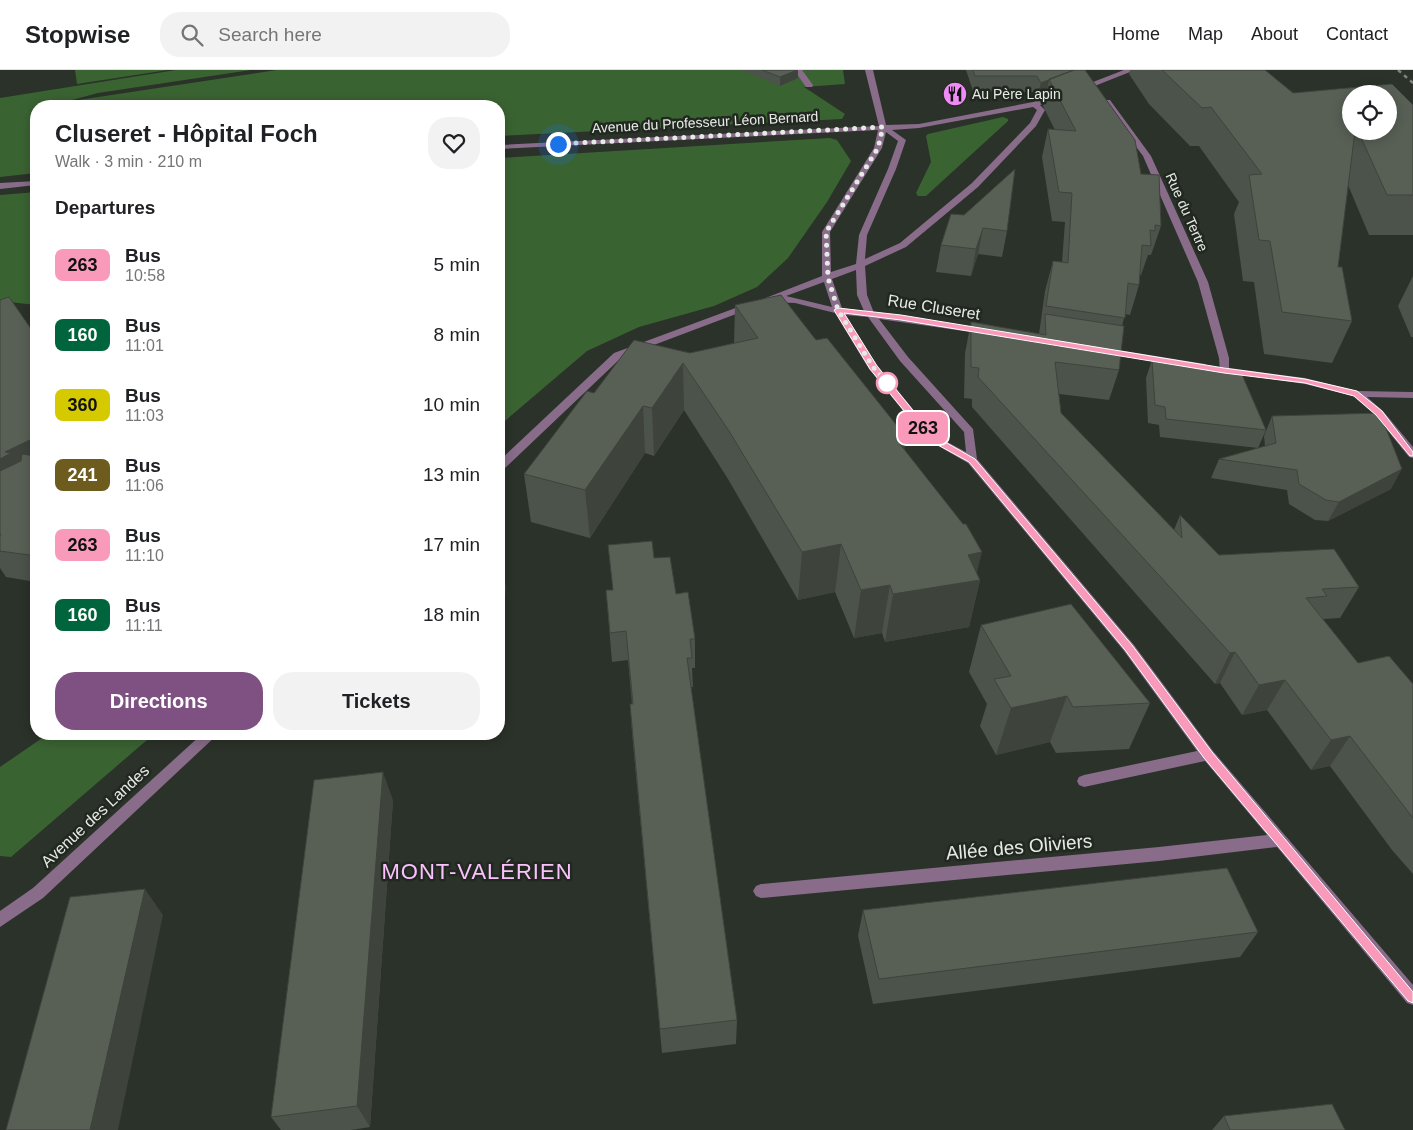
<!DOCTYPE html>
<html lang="en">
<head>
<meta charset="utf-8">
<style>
  :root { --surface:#fff; --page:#f2f2f2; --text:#202124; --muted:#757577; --line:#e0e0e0; --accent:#7e5182 }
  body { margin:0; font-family:Arial,sans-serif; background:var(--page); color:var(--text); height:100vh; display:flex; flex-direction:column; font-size:19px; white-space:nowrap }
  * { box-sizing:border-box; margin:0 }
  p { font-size:16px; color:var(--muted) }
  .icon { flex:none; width:28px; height:28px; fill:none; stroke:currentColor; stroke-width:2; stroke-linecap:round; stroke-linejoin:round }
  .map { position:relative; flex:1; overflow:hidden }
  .sheet { position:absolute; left:30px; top:30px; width:475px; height:640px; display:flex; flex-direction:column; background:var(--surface); border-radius:20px; box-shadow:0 2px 12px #0003 }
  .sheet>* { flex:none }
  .badge { padding:0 10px; border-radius:8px; font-size:18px; line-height:32px }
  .tools { position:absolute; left:1342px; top:15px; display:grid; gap:10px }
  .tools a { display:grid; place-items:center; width:55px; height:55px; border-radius:50%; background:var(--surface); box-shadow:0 2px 12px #0003; font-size:25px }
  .you { position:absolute; width:25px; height:25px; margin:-12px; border:4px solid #fff; border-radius:50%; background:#1a73e8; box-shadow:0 0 0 8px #1a73e833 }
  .map>.badge { position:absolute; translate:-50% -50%; box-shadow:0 0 0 2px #fff }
  h2 { padding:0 25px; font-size:19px; line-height:45px }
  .round { display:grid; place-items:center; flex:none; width:52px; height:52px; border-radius:20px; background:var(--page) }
  .overview { display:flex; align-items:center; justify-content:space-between; height:85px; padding:0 25px }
  h1 { font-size:24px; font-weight:700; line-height:38px }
  .button { display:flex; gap:10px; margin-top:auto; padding:10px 25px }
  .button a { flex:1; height:58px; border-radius:20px; background:var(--accent); color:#fff; font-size:20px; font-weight:700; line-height:58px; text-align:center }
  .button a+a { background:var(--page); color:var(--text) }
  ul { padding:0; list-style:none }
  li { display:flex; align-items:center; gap:15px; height:70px; padding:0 25px }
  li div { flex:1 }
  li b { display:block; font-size:19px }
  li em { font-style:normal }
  li .badge { min-width:55px; font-weight:700; text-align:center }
  header { display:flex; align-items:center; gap:30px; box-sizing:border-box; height:70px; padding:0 25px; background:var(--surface); border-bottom:1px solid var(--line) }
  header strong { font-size:24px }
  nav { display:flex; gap:28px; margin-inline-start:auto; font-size:18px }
  .search { width:350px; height:45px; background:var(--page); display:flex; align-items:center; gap:12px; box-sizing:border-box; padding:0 18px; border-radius:20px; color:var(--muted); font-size:19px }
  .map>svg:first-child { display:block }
</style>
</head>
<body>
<header>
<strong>Stopwise</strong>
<div class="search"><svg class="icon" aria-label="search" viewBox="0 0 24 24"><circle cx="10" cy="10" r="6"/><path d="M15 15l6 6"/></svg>Search here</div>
<nav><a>Home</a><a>Map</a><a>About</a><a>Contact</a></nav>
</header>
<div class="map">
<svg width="1413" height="1060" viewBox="0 0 1413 1060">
  <rect width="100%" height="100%" fill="#2b3229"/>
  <path fill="#3a6332" d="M75,0H168L77,14Z
    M176,0H251L98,23L65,32L277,0H843L845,14L804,17L845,44L842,49L499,66V36H36V103L0,107V28Z
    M1003,47L1008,49V51L926,126H918L916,123L931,92L926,66L928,64Z
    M830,68L837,70L851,91L827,132L788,188L757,217L714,236L639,257L587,281L499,356V88Z
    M36,122V235L0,231V125Z
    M48,664H154L11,787L0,786V697Z"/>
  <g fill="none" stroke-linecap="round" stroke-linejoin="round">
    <path fill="#886c8a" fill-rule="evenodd" d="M794,0H802L813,15L812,17H806Z
      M865,0H873L886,55L919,54L1033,32L1060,23L1064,25L1040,35L1045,40L1036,56L978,117L906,177L865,196L867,225L874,243L988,259L990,261L985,264L879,249L908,287L973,359L977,389L1134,575L1213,681L1413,915V935L1407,933L1277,777L1159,791L761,828L756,826L753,821L756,816L761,814L1159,777L1267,765L1205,691L1084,717L1079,715L1077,711L1079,707L1084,705L1197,681L1124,581L968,393L926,369L869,299L835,243L795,233L768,232L763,229L822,206V162L874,78L878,60L499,79V75L879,56ZM1033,37L1037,40L1030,53L972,113L900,173L865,189L867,165L896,99L906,70L892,60L919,58ZM886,62L898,71L888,99L859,165L856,194L831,202L830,162L882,78ZM856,200L857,225L864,241L842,238L832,209ZM824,212L832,237L786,226ZM845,245L868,247L900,291L964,362L966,382L934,365L877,295Z
      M1124,0H1135L1082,21L1075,19Z
      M1104,30H1110L1151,86L1208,212L1229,288V298L1305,308L1357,321L1413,322V328L1367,327L1383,341L1413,377V388L1409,387L1375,345L1353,326L1305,314L1220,302L1219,288L1198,212L1143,86L1104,34Z
      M36,111V115L0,119V113Z
      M749,233L752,234V238L622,287L503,400L499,401V391L614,283Z
      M1106,278L1205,294L1210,297L1205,300L1102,283L1101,281Z
      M202,664H218L43,828L0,857V841L33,818Z"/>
    <path stroke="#80857e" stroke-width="2.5" stroke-dasharray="4 4" stroke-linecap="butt" d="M1398,0L1413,13"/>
  </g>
  <path fill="#4c534a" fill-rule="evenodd" d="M740,0H798V8L780,16Z
    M805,0H809V3Z
    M966,0H1085L1141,104L1161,156L1151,185H1148L1141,205H1140L1139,215L1130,245L1125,244L1122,256L1119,300L1109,330L1059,324L1061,343L1174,460L1180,445L1219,485L1359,517L1340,548L1323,549L1358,593L1413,614V804L1392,780L1330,696L1311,700L1267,640L1242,645L1220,613L1215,614L972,337V329L964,328L965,283L971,252L1039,264L1045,221L1053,191L1062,192L1065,152L1052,151L1042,87L1048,59L1055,60L1043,36L1046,26L1037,28L1034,22L973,21Z
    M1130,0H1265L1293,23L1392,14L1413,35V165H1369L1348,115L1338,197H1342L1352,251L1332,293L1264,284L1254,212L1243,211L1234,144L1239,132L1199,76H1190L1149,34L1129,4ZM1351,24H1389V61H1351Z
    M951,144L1007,161L1002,187L978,184L971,206L936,202L941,175Z
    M1413,206V267H1411L1398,236Z
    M0,230L36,266V512L6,507L0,498Z
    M735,235L816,270L906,367L904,380L980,510L969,557L885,572L882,563L854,568L835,522L798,530L728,409L684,340L654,386L645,383L590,468L531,452L524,404L594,323L690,283L734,273Z
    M1152,290L1266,360L1258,378L1160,367L1159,355L1148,353L1146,308Z
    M1272,346L1391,419L1328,451L1315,450L1289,434L1287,420L1211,408L1219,389L1265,376L1264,366Z
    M654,488L676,524L695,569V598H692L693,617H691L737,950L736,974L662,983L632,663L630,634H632L628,590L612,592L606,520H612Z
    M981,555L1150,633L1129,679L1056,683L1050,672L996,685L980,656L987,634L969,602Z
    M393,730L370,1057L351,1060H281L271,1047Z
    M863,840L1258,862L1240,887L873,934L858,866Z
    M1224,1046L1345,1060H1212Z"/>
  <path fill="#3e433c" d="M798,0V8L780,16V7Z
    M1049,10L1046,26L1037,28L1041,13Z
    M983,158L978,184L971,206L976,179Z
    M683,293L684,340L654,386L652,338Z
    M643,336L645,383L590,468L585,420Z
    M36,367V402L0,425V389L5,382Z
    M906,367L899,415L896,369Z
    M1402,399L1391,419L1328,451L1339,432Z
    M841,474L835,522L798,530L802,482Z
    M499,481L506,518L499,580Z
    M982,482L975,511L980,510L969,557L885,572L893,524L968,485Z
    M890,515L882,563L854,568L861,520Z
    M1235,582L1220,613L1215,614L1230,583Z
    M1285,610L1267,640L1242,645L1259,615Z
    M1067,626L1050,672L996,685L1011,638Z
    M1350,666L1330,696L1311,700L1331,670Z
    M383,702L393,730L370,1057L357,1036Z
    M145,819L163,845L118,1060H90Z"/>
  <path fill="#586056" stroke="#3e433c" d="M762,0H797L780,7Z
    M973,0H1074L1041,13L1037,6H975Z
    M1074,0H1085L1135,70L1141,104L1159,105L1161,156L1155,155V161L1150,160L1151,176L1142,175L1139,215L1128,213L1125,248L1046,236L1053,191L1068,193L1072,123L1059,122L1048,59L1076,61L1049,9Z
    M1162,0H1265L1293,23L1392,14L1413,35V125H1387L1358,61H1389V24H1351V61H1355L1338,197H1342L1352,251L1282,242L1270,171L1259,170L1249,105L1262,104L1211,37L1202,38Z
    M1015,99L1007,161L983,158L976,179L941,175L951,144L964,145Z
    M781,225L816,270L827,268L906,367L896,369L963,454H966L982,482L968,485L980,510L893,524L890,515L861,520L841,474L802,482L729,361L683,293L652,338L643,336L585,420L524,404L587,321L594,323L634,270L690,283L758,268L735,235Z
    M9,227L36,266V367L5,382L11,383L0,389V230Z
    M1045,244L1124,256L1119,300L1055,292L1061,343L1182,468L1180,445L1219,485L1334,479L1359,517L1322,519L1327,526L1306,528L1358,593L1389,586L1413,614V748L1350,666L1331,670L1285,610L1259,615L1235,582L1230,583L978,307L979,298L971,297V252L1046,265Z
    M1152,290L1240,300L1266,360L1166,349L1165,337L1155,335Z
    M1380,343L1402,399L1339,432L1326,430L1299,414L1297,400L1219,389L1276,373L1272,346Z
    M22,384L36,386V486L0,481V466L1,464H0V401L21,391Z
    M652,471L654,488L670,487L676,524L688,522L695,569H690L692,588H687L737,950L660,959L630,634H633L626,561L610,563L606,520H613L608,475Z
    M1071,534L1150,633L1073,637L1067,626L1011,638L994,609L1011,606L981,555Z
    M383,702L357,1036L271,1047L314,710Z
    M1227,798L1258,862L879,909L863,840Z
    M145,819L90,1060H6L70,827Z
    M1332,1034L1345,1060H1230L1224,1046Z"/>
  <path fill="#fa9aba" stroke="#fff" d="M838,238L901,245L1224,298L1305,309L1357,321L1382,341L1413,382V386H1410L1376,345L1354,326L1305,313L1224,303L901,250L844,243L877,296L933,365L975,389L1132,575L1212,682L1413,922V933L1408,931L1204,688L1125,580L969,392L927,369L870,299L834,240Z"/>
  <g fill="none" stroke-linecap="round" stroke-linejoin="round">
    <path stroke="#e7ebe6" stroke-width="5" stroke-dasharray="0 9" d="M558,74L883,57L878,78L826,162L828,208L838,240L873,297L887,313"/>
  </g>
  <defs>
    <g id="restaurant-disc" transform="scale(1.25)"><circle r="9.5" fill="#f08bf6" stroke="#212820"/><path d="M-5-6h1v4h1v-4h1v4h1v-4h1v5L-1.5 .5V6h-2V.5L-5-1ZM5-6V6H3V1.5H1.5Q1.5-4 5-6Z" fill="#111"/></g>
  </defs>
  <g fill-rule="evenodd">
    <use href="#restaurant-disc" x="955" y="24"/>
  </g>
  <circle fill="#fff" stroke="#fa9aba" stroke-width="2.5" cx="887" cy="313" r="10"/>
  <g text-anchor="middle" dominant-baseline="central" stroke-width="5" stroke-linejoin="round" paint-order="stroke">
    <g font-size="14" fill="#e7ebe6" stroke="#212820" text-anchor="start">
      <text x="972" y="24">Au Père Lapin</text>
    </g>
    <g font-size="14" fill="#e7ebe6" stroke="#212820">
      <text transform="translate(705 52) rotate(-3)">Avenue du Professeur Léon Bernard</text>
      <text transform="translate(1187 142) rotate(66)">Rue du Tertre</text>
    </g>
    <g font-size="16" fill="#e7ebe6" stroke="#212820">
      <text transform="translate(934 237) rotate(9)">Rue Cluseret</text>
      <text transform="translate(95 746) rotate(-43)">Avenue des Landes</text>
    </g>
    <g font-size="19" fill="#e7ebe6" stroke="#212820">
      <text transform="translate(1019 777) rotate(-5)">Allée des Oliviers</text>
    </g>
    <g font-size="22" letter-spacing="1" fill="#fac1fc" stroke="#212820">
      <text x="477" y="801">MONT-VALÉRIEN</text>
    </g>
  </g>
</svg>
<div class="tools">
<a><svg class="icon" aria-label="locate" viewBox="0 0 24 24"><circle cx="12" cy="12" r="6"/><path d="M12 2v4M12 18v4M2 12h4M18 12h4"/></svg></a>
</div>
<div class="you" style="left:558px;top:74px"></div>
<b class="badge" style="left:923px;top:358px;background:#fa9aba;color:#111">263</b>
<section class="sheet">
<div class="overview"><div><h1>Cluseret - Hôpital Foch</h1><p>Walk · 3 min · 210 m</p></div><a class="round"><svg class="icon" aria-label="heart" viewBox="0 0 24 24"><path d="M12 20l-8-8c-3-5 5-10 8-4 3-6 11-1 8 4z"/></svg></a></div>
<h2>Departures</h2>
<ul>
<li><span class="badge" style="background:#fa9aba;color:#111">263</span><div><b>Bus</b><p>10:58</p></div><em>5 min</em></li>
<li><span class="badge" style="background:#00643c;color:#fff">160</span><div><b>Bus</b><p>11:01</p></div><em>8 min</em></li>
<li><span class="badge" style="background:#d5c900;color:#111">360</span><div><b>Bus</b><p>11:03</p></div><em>10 min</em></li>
<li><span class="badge" style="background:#6e5b1e;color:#fff">241</span><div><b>Bus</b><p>11:06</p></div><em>13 min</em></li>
<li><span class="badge" style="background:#fa9aba;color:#111">263</span><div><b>Bus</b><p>11:10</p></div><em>17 min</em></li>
<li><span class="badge" style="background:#00643c;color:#fff">160</span><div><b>Bus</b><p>11:11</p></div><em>18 min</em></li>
</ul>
<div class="button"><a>Directions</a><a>Tickets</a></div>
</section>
</div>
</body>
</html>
